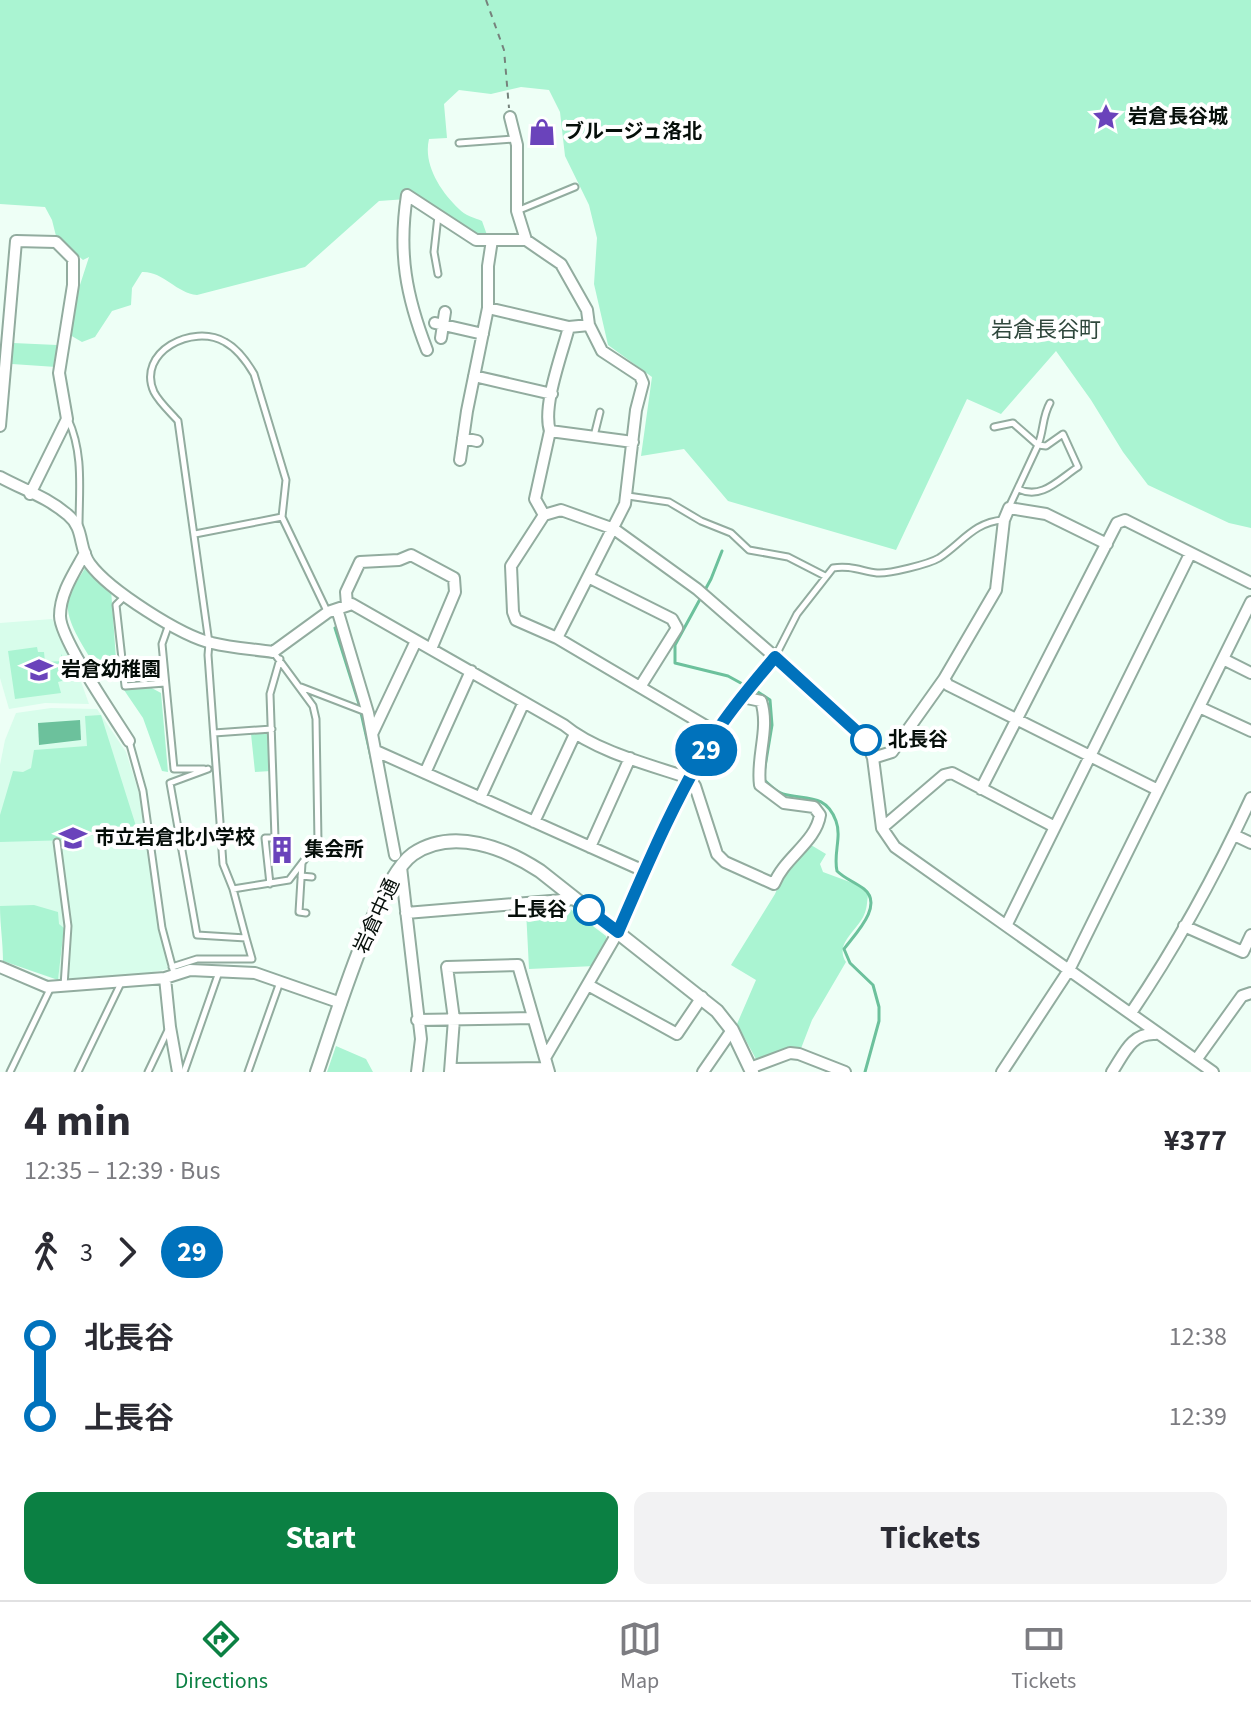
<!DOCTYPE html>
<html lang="en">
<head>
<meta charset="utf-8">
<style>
  :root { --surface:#fff; --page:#f2f2f3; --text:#2b2b33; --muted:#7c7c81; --line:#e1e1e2; --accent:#0b8043 }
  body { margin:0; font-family:"Source Sans 3","Noto Sans JP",sans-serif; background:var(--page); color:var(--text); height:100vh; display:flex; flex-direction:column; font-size:30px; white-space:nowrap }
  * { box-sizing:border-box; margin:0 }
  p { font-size:26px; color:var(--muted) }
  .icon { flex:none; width:44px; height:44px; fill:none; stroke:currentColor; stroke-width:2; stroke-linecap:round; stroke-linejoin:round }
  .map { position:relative; height:1072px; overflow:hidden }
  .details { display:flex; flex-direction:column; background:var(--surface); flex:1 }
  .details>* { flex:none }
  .badge { padding:0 16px; border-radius:26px; font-size:28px; line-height:52px }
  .map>.badge { position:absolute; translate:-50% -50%; box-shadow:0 0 0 4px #fff }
  .legs { display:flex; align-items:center; gap:12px; height:88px; padding:0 24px; font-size:26px }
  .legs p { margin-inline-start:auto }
  .headline { display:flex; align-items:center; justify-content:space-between; height:136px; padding:0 24px }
  h1 { font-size:44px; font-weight:700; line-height:60px }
  .button { display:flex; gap:16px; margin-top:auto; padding:16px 24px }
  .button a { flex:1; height:92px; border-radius:16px; background:var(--accent); color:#fff; font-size:32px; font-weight:700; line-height:92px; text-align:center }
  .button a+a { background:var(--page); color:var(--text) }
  ul { padding:0 24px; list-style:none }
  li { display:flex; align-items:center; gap:28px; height:80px; font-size:30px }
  li i { display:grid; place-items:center; width:12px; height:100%; margin:0 10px; background:currentColor }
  li i::after { content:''; width:20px; height:20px; margin:-10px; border:6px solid; border-radius:50%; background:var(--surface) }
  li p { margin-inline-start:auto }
  li:first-child i { background:linear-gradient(#0000 50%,currentColor 0) }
  li:last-child i { background:linear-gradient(currentColor 50%,#0000 0) }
  .tabs { display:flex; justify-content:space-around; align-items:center; height:112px; border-top:2px solid var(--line); background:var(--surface); font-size:22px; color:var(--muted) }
  .tabs a { display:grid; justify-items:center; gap:4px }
  .tabs .selected { color:var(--accent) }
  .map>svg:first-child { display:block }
</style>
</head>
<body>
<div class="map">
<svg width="1251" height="1072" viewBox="0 0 1251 1072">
  <rect width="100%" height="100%" fill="#eefff6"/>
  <path fill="#d8fdeb" d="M52,619L74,662L89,704L45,703L9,709L0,678V623Z
    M51,708L97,709L126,752L143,806L151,871L168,969L135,976L58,980L64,928L0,906V765L5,740L16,713Z"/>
  <path fill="#aaf4d2" d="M0,0H1251V528L1229,523L1148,485L1123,452L1091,400L1056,351L1001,414L967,399L896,550L728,501L684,449L641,456L652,377L608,345L594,284L597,238L589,205L565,156L560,112L549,90L521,87L491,94L459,90L444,104L447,138L429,139C423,164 440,191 459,209C464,215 475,218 482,221L487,235L470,234L407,199L379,201L305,267L197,295C176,293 163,271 142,272L132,288L131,305L112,311L95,337L82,342L70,335L78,291L89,257L83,260L56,236L52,220L45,207L0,204Z
    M13,343L57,345L56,367L12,364Z
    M85,568L111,589L116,659L94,665C85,647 62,619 69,597C72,587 80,577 85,568Z
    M37,647L38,652H44L45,662L62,661L61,654L77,677L58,682L61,693L15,699L8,651Z
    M148,686L161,693L168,772L162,771L143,718L124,690Z
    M101,715L136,826L70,840L0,842V815L13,771L23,772L31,768L34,750L87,746L85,716Z
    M269,733L271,771L255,772L251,734Z
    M811,845L826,854L820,864L823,872L858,885L868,895C867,902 867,909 864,915C857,931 834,944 846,962L812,1020L800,1051L757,1061L737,1024L756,980L731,965L775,894L784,873Z
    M34,905L58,912L59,924L64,928L58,980L3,961C3,942 0,925 0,906Z
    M569,908L606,936L607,942L595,966L529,969L526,910Z
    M336,1046L366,1059L373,1072H327Z"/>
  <path fill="#6cc19c" d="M80,720L81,740L39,745L38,723Z"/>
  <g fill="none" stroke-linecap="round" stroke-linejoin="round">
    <path stroke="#6cc19c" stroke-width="3" d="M722,551L711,579L675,645V663L728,676L748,687
      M335,628L359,704L373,766
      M755,690L770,700L772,725L763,779C769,784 776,792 783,794C805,800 826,793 836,821C842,837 833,854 837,871C845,879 855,882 864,889C884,905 856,933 844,949L850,963L873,985L879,1007V1021L865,1072"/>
    <g stroke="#92ac9f" stroke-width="9">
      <path id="service" d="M459,143L514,139
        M517,211L575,187
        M438,274L434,252L438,216
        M68,419C84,454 79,490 79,527
        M994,427L1013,423L1038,445L1009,507
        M594,436L600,412
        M1018,489C1042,500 1058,480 1078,467L1063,434L1046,446L1038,445C1044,430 1042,417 1050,403
        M628,496L669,502L701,521L731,533L749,550L788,557L825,576
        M195,534L282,517
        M125,596L116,605L125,686L165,683
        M169,624L162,644L174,769H204
        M775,657L797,614L833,568C849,565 862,571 877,573C889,574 929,564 939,558C962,543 974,522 1003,520
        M301,687L366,712
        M214,733L272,729
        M129,741L143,791L162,928L174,973
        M208,769L170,783L197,935L246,938L233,889L223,864L208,655L209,643L178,421C171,413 159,402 154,392C136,352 193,323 225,342C238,349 247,362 254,374L286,480L282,517L327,611
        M57,842L68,926L64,986
        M302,863L299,912L306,913
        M301,876L312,877
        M270,884L265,838H275L270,694L280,659
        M233,889L289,880L318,842L316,719L313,706L274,653
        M172,967L197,959H252L246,938
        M10,1072L51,987
        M78,1072L121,983
        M148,1072L168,1030
        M184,1072L219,972
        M248,1072L280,982"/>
    </g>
    <g stroke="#92ac9f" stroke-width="14">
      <path id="minor" d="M510,117L517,145V211L526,240
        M488,308L569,327L589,325
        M435,323L483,334
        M441,338L445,312
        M427,350C406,296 398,253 407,195L476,240H526L561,264L587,310L589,325L602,351L640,376L643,383L636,410L625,504L557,638L516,620L513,612L511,566L544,515L561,510L614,529L697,589L821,697L866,740L873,758L882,828L895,847L1213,1072
        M474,376L552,394
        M0,426L16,241L56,242L73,259V285L59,373L67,419L30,494
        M550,431L633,442
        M463,438L477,441
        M460,460L467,411L488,308V266L492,240
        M0,477C24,490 47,497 68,515C85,529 78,548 90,564C109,590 181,636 212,643C232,648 253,649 273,652L328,612L352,604L564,725C595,751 650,765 689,778L695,786L717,854L725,862L774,884C784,858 816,842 820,815L814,807L784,803L760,785C756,757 770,729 761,701L742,697
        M544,515L535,499L550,431C542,406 562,354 569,327
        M85,553C74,573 60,593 60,616C60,639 114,717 129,741
        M588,577L672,619L677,628L640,687
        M347,605L346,592L360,562L399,560L411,555L454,578L455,592L431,649
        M337,609L368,713L395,855
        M557,638L716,732
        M1223,659L1251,673
        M944,679L948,685L1158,790
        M1199,707L1251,731
        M372,734L416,641
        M376,751L644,871
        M873,758L892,752L944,679L996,590L1004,520L1009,508L1046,514L1107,544
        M425,773L471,671
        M981,789L1117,523L1125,520L1251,583
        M480,798L524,702
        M534,822L575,734
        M882,828L944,775L952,773L1055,827
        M1234,835L1251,843
        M590,847L630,758
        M401,867L421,1039L417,1072
        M406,913L575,899
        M1007,924L1190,554
        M1184,926L1243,952L1251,935
        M0,967L47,987L165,978L190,970L255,973L341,1003
        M165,978L170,1027L178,1072
        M588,985L677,1034L702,997
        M1131,1013C1177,945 1217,872 1251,798
        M417,1020L533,1018
        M545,1058L618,932L644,871L689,778L716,732L775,657
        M1196,1060L1242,996L1251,993
        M750,1068L790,1053L799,1054L845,1072
        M451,1069L547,1068
        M450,1072L454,1019L447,967L518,965L549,1072
        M703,1072L732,1030
        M1002,1072L1069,970L1251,602
        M1112,1072C1124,1054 1131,1033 1155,1034"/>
    </g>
    <g stroke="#92ac9f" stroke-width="16">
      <path id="tertiary" d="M317,1072C333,1026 377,879 413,854C453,827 505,848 540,871L717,1011L732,1030L752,1072"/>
    </g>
    <path stroke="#76827c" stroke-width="2" stroke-dasharray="6 6" stroke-linecap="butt" d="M486,0L504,50L509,108"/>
    <use href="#service" stroke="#fff" stroke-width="5"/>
    <use href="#minor" stroke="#fff" stroke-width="10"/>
    <use href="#tertiary" stroke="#fff" stroke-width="12"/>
  </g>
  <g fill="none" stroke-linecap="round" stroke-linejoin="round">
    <g stroke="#fff" stroke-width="18">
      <path id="line-1" d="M589,910L618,932C647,865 676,796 715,734C732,707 754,682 775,657L866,740"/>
    </g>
    <use href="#line-1" stroke="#0072bc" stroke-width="12"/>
  </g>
  <defs>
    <g id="sight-bare" transform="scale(2.16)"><path d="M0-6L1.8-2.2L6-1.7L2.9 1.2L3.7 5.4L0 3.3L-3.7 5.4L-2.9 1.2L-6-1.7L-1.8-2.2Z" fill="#6a43bb" stroke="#fff" stroke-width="2.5" paint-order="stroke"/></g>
    <g id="shop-bare" transform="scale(2.16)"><path d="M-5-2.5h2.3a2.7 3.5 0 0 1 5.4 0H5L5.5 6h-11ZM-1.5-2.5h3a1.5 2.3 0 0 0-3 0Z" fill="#6a43bb" stroke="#fff" stroke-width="2.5" paint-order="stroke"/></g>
    <g id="school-bare" transform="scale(2.16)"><path d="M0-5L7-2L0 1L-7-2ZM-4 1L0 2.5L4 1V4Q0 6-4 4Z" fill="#6a43bb" stroke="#fff" stroke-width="2.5" paint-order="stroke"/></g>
    <g id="building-bare" transform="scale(2.16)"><path d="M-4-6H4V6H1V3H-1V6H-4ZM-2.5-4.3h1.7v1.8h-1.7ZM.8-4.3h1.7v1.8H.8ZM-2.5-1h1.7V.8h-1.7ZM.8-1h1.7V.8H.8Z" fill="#6a43bb" stroke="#fff" stroke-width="2.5" paint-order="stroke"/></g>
  </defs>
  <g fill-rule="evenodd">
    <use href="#sight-bare" x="1106" y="117"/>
    <use href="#shop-bare" x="542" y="132"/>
    <use href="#school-bare" x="39" y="670"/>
    <use href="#school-bare" x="73" y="838"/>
    <use href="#building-bare" x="282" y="850"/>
  </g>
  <g fill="#fff" stroke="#0072bc" stroke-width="4">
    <circle cx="866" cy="740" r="14"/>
    <circle cx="589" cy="910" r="14"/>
  </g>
  <g text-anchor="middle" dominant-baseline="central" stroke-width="8" stroke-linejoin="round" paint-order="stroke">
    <g font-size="20" font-weight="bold" fill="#050e09" stroke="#fff" text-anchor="start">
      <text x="1128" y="117">岩倉長谷城</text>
      <text x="564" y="132">ブルージュ洛北</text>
      <text x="61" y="670">岩倉幼稚園</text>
      <text x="95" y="838">市立岩倉北小学校</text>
      <text x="304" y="850">集会所</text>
    </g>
    <g font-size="20" font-weight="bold" fill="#050e09" stroke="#fff" text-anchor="start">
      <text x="888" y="740">北長谷</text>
      <text x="567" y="910" text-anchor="end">上長谷</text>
    </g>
    <g font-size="20" fill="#050e09" stroke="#fff">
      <text transform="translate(377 916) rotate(-65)">岩倉中通</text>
    </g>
    <g font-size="22" fill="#30483d" stroke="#fff">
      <text x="1046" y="330">岩倉長谷町</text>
    </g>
  </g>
</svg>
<b class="badge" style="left:706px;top:750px;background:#0072bc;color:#fff">29</b>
</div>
<section class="details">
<div class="headline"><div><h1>4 min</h1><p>12:35 – 12:39 · Bus</p></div><b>¥377</b></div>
<div class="legs"><svg class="icon" aria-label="walk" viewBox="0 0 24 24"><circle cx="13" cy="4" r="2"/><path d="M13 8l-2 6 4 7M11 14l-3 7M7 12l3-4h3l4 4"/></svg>3<svg class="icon" aria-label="forward" viewBox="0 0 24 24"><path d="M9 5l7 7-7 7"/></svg><b class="badge" style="background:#0072bc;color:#fff">29</b></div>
<ul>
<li><i style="color:#0072bc"></i><b>北長谷</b><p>12:38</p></li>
<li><i style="color:#0072bc"></i><b>上長谷</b><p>12:39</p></li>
</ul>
<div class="button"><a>Start</a><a>Tickets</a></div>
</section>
<nav class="tabs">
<a class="selected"><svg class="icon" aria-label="directions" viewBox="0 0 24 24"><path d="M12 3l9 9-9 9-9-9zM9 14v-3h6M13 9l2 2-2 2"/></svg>Directions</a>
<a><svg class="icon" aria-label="map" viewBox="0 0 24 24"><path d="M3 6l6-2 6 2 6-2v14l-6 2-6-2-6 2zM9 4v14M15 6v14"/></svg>Map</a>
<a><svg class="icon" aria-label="tickets" viewBox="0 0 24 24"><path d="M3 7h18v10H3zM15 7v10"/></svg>Tickets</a>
</nav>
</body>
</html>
